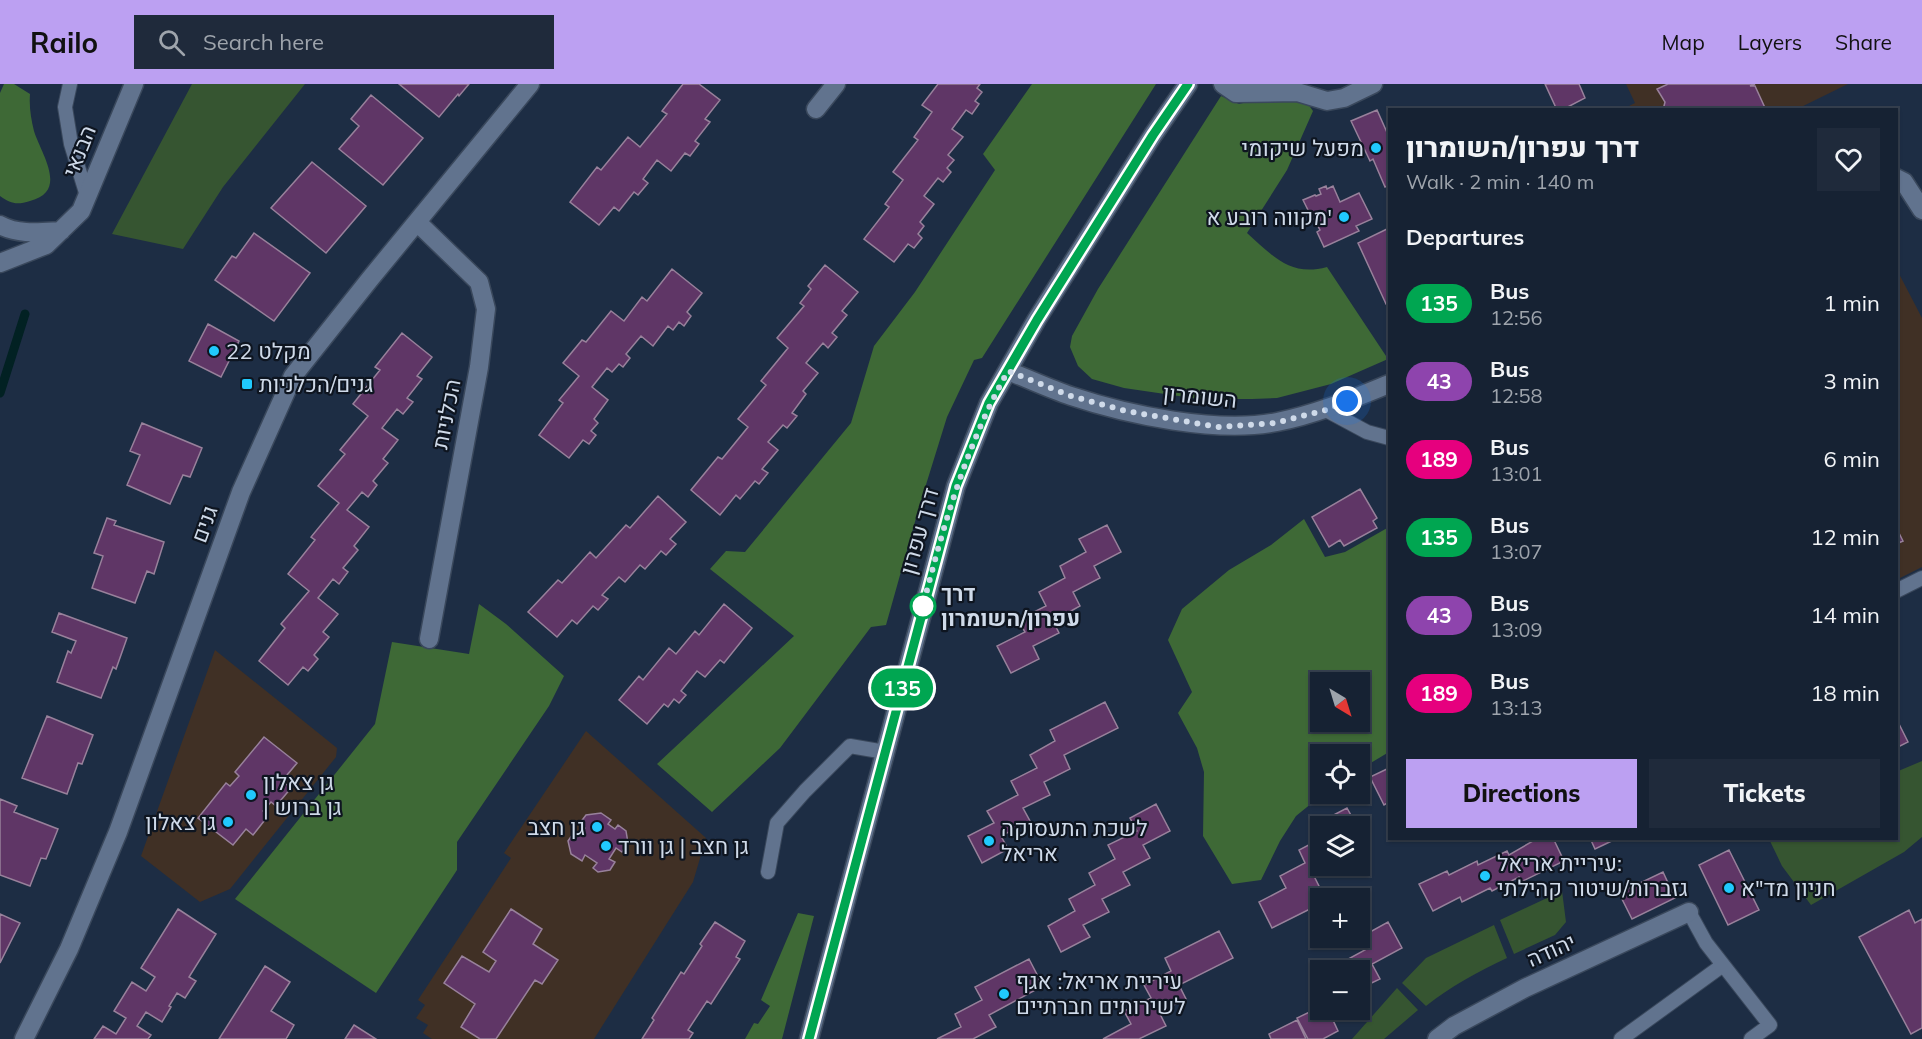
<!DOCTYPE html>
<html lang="en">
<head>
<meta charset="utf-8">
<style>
  :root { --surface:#162233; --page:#1f2a3b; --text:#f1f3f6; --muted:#9ea4ac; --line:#353f4e; --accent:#bca0f2 }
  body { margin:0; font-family:Mulish,Heebo,sans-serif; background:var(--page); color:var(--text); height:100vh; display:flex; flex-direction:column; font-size:22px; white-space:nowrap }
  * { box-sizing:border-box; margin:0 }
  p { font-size:20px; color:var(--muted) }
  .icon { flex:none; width:33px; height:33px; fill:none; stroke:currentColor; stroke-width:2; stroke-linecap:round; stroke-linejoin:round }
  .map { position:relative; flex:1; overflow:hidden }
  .details { position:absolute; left:1388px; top:24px; width:510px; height:732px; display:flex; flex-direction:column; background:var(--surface); border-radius:0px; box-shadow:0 2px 4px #0004,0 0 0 2px var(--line) }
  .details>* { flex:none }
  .badge { padding:0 12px; border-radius:20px; font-size:21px; line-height:39px }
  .needle { width:39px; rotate:142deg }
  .controls { position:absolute; left:1310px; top:588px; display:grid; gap:12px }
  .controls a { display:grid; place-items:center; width:60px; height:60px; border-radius:0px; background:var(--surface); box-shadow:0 2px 4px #0004,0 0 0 2px var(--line); font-size:30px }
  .you { position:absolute; width:30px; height:30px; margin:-15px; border:4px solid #fff; border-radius:50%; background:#1a73e8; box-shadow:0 0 0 9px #1a73e833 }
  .map>.badge { position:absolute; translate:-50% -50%; box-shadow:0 0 0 3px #fff }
  h2 { padding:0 18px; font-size:22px; line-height:54px }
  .round { display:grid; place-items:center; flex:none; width:63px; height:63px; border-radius:0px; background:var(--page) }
  .headline { display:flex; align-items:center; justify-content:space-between; height:102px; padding:0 18px }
  h1 { font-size:28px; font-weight:800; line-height:45px }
  .cta { display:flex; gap:12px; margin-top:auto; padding:12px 18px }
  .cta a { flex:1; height:69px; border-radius:0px; background:var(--accent); color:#111; font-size:24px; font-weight:800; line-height:69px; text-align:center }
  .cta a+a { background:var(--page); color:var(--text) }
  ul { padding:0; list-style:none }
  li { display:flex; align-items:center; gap:18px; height:78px; padding:0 18px }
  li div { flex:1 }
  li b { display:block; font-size:22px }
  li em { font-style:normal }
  li .badge { min-width:66px; font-weight:700; text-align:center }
  header { display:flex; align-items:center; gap:36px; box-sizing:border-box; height:84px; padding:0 30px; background:var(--accent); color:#111 }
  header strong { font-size:28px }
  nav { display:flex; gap:33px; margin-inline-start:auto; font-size:21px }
  .search { width:420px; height:54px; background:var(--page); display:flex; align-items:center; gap:15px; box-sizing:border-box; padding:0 21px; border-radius:0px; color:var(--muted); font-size:22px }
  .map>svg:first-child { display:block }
</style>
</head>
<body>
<header>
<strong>Railo</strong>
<div class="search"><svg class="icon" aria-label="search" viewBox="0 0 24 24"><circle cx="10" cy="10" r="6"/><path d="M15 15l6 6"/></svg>Search here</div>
<nav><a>Map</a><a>Layers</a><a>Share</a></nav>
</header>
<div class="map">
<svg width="1922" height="955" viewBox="0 0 1922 955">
  <rect width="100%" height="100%" fill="#1d2d44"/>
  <path fill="#403025" d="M1626,0H1848L1797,25L1626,26L1625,24L1635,19Z
    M1896,184L1922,234V483L1896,496Z
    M215,566L337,664L336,673L230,805L200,818L141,772Z
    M586,647L706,754L693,798L594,955H432L423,949L428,941L416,934L425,921L418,916L511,774L504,769Z"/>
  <path fill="#365531" d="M192,0H305L223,103L183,165L112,150Z
    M1922,677V753L1904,768L1811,821L1782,782L1769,755L1896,754V688Z
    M1562,807L1566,838L1555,851L1514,870L1500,836Z
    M1494,841L1507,874C1479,887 1451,902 1426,922L1402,899L1426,874Z
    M1397,904L1418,926L1384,955H1352Z"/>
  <path fill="#3e6936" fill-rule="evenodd" d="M4,0H14L30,10C29,23 31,35 34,47C41,70 69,107 30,117C17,121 11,120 0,112V9Z
    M1032,0H1156L982,274L974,276L947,333L920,420L886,541L871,543L780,664L712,728L657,680L794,552L710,485L726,467L745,468L851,339L874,262L915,208L995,86L983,70Z
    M1221,12L1239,20L1264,14L1296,13L1308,20L1313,27L1287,86L1247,149C1273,172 1290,193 1327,183L1388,275L1331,300L1277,314L1252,315H1199L1124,304L1092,295L1078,282L1070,263L1072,252L1098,205Z
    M1304,435L1325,473L1345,468L1389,443V668L1359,686V670H1320V710H1323L1296,732L1280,757L1261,796L1232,800L1203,752L1204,688L1197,664L1178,629L1192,608L1168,556L1182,525L1229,486L1271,461ZM1359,598V638H1320V598Z
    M479,520L506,540L564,592L549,622L457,758V786L376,909L235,815L375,640L392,558L469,570Z
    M798,829L814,832L782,955H745L754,939L758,940L770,922L761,916Z"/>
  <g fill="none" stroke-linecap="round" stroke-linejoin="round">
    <path stroke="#022123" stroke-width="9" d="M0,309L25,230"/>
  </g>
  <path fill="#5f3666" stroke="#98819b" stroke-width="1.5" d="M399,0H469L459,12L458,10L439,33Z
    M683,0H699L720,16L705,35L710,38L695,57L699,60L690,72L685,69L671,87L657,76L643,95L648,99L638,111L634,108L619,127L614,123L599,141L570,118L597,83L601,86L628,53L640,63L667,30L662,27Z
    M938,0H980L977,4L982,8L975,17L979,20L972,30L966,26L952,45L963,53L948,71L954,76L947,84L951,88L943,98L938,94L924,112L934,120L920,138L924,142L918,150L922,154L914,164L908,160L894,178L864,155L889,123L885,120L903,96L893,88L918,56L914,53L932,28L922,21Z
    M1545,0H1579L1585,14L1562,26H1557Z
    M1668,0H1755L1750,2H1755L1766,26H1666L1664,22L1665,18L1657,5Z
    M371,11L423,54L383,101L339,65L359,42L351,35Z
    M1377,26L1389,53V101L1385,103L1373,75L1370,77L1351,37Z
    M312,78L366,122L326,169L271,124Z
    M1326,102L1327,105L1333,102L1340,118L1359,109L1372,135L1356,142L1359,147L1324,163L1317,148L1320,146L1314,135L1317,133L1316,130L1311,132L1303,116L1315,111L1316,112L1321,110L1319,105Z
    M1389,144V218L1386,220L1358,159Z
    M254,149L310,189L274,237L215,196L232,172L236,174Z
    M825,181L858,208L842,227L847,231L832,249L837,253L828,264L823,259L806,279L818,289L803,307L806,310L792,329L797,332L787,344L783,341L768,358L778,366L762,385L768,389L759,400L755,397L740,415L736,411L720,431L691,406L718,373L722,375L748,343L738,335L766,301L761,297L788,264L777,254L804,222L800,219L811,205L808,202Z
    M672,185L702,209L687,228L691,232L684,242L679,238L673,246L668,242L653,262L641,252L626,270L630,274L623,283L619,280L612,288L607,284L592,303L608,316L594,335L598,339L591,347L596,351L589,360L583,356L569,374L539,351L563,319L559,316L579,292L563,279L582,256L586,258L611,227L624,237L642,213L647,217Z
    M208,240L239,257L221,293L189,277Z
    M402,249L432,273L417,292L422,295L407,314L413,318L403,330L397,325L382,344L398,356L383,375L388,379L373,397L377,401L368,413L362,408L347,426L369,443L354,462L358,466L343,484L348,488L339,500L333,495L318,514L338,530L323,548L329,553L314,571L318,575L308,587L303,583L288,601L259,577L285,544L281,540L309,507L288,490L315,456L311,453L339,419L318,402L345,370L340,366L368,332L353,320L380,286L375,283Z
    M142,339L202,364L190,393L183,391L170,420L127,401L140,371L130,367Z
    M1360,405L1377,434L1373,437L1377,444L1344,462L1340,456L1329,463L1312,433Z
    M658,412L686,438L670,455L676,460L666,471L661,467L645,485L640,481L625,498L619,493L602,511L608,515L598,526L593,522L577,540L572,536L557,553L528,528L558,496L562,499L590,468L596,474L626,441L630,444Z
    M107,434L116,437L114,441L164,458L154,490L147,487L135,519L92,504L103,472L94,469Z
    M1107,441L1121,468L1094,482L1100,494L1073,508L1080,522L1053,537L1059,549L1033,562L1039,575L1011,589L997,562L1025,548L1018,536L1046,522L1039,508L1065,494L1060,482L1086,468L1079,455Z
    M1896,443L1903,457L1896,460Z
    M724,520L752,544L724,579L720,576L705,593L697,587L681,607L686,611L679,619L674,615L668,623L664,620L647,640L619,616L639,592L643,596L669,564L676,570L695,547L699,551Z
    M59,529L127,554L116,585L113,583L101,614L57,598L68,567L71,569L76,557L52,548Z
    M1105,618L1118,644L1064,671L1070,685L1044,698L1050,711L1023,724L1030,737L1001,752L1008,765L982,779L968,752L994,739L987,727L1018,711L1011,697L1037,684L1030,671L1055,657L1050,646Z
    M47,632L93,651L82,680L78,679L67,710L22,694Z
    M1896,634L1908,658L1896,664Z
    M264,653L297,679L282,697L291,704L276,722L271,718L263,727L268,732L253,751L246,745L233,761L198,734L226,699L230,702L239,692L235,688Z
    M1389,684V718L1384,721L1370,693Z
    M0,715L17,722L14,728L58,745L46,775L41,774L30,802L0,791Z
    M1156,720L1170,747L1143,761L1150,774L1123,788L1130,801L1102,815L1109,828L1083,841L1090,853L1061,868L1048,842L1075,827L1069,815L1095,801L1089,789L1115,775L1108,761L1137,747L1130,734Z
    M1347,724L1357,742H1322L1320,738Z
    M601,729L611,736L608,740L615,745L618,741L626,747L628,759L622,768L616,764L609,775L615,778L610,786L598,788L593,784L597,779L585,771L582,777L571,770L568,757L575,747L580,751L585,744L580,739L586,731Z
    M1538,754H1553L1564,777L1521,798L1519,793L1492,807L1490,804L1462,818L1460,813L1433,827L1419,800L1447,787L1449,791L1477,777L1478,781L1507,767L1509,771Z
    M1590,754H1618L1595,765Z
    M1320,755V782H1335L1314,792L1325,814H1320V820L1272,844L1259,818L1286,804L1280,792L1305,779L1299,766Z
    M1729,766L1759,826L1728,841L1699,781Z
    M1663,788L1675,814L1632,835L1619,809Z
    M178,825L216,850L189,893L196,897L185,914L177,909L169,922L171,923L162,938L146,928L137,942L151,951L148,955H94L103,942L116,950L126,934L114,927L132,898L146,907L155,893L141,884Z
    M511,825L542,845L533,860L558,876L542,900L535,896L496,955H480L461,943L475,920L444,899L462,872L489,888L496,877L483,868Z
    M1909,826L1915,839L1922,835V944L1911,950L1859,853Z
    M0,830L20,839L0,879Z
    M715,838L745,857L736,873L740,875L711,920L707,917L688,946L693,949L689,955H642L654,936L652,934L681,888L684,890L702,862L700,860Z
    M1388,838L1402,864L1372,880L1380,895L1359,905V886H1342L1339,880L1365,866L1359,854Z
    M1219,847L1233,874L1179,901L1186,915L1159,928L1166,942L1139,955H1103L1131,940L1124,927L1151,914L1144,901L1171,887L1165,874Z
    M1029,875L1043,902L989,931L996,943L973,955H937L961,943L955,930L982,916L975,903Z
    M265,882L290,898L271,927L294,941L286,955H219Z
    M1320,923V926H1348L1332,934L1338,947L1323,955H1308L1297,934Z
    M1297,936L1306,955H1271L1269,950Z
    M354,941L376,955H345Z"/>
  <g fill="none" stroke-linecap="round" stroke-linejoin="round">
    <g stroke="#3a485c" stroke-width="16">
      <path id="lane" d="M70,0L65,23L71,60L87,112
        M1326,326L1367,348L1389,354
        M1896,507L1922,494
        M768,788L777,739L805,707L850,662L885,668
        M1689,828L1706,859L1770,941L1751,955
        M1621,955L1723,881"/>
    </g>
    <g stroke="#3a485c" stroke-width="21">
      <path id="street" d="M1223,0L1236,9L1297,8L1327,17L1344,14L1373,0
        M816,25L836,0
        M1896,94L1904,98L1922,126
        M417,138L479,198L486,225L479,283L429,555
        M0,141C18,151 41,148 61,147
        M0,179L46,161L81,127L134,0
        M1008,287C1029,295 1050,305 1071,312C1128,331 1218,350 1277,338C1317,330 1352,315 1389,300
        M24,955L69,865L118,748L241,408L293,292L370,195L530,0
        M1437,955L1454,942L1525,904L1689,828"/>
    </g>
    <g stroke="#3a485c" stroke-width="21">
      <path id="secondary" d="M809,955L956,402L989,319L1037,235L1153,51L1188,0"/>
    </g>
    <use href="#lane" stroke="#61738e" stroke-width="14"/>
    <use href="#street" stroke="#61738e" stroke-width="18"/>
    <use href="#secondary" stroke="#61738e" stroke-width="18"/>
  </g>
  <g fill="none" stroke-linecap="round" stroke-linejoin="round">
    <g stroke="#fff" stroke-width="14">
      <path id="line" d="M809,955L956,402L989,319L1037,236L1153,51L1188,0"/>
    </g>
    <use href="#line" stroke="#00a651" stroke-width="9"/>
    <path stroke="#cfdae9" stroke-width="6" stroke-dasharray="0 10.8" d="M923,522L921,530C942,446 965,363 1008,287L1071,312L1126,327L1218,343L1275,339L1326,326L1347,317"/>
  </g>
  <g fill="#20c9fd" stroke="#0e1520" stroke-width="2">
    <circle cx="1376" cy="64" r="6"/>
    <circle cx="1344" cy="133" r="6"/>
    <circle cx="214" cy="267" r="6"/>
    <rect x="241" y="294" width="12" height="12" rx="3"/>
    <circle cx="251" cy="711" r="6"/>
    <circle cx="228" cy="738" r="6"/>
    <circle cx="597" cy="743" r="6"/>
    <circle cx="989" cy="757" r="6"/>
    <circle cx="606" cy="762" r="6"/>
    <circle cx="1485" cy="792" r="6"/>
    <circle cx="1729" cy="804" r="6"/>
    <circle cx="1004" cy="910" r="6"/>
  </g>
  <circle fill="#fff" stroke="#00a651" stroke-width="3" cx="923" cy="522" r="12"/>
  <g text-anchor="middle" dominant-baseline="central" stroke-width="4.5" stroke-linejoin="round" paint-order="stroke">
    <g font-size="22" fill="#cfdae9" stroke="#0e1520" text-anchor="start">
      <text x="1364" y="64" text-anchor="end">מפעל שיקומי</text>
      <text x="1332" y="133" text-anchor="end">מקווה רובע א'</text>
      <text x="226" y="267">מקלט 22</text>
      <text x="259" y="300">גנים/הכלניות</text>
      <text x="263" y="698">גן צאלון<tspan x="263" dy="25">| גן ברוש</tspan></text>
      <text x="216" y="738" text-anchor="end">גן צאלון</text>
      <text x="585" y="743" text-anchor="end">גן חצב</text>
      <text x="1001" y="744">לשכת התעסוקה<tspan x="1001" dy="25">אריאל</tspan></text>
      <text x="618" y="762">גן חצב | גן וורד</text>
      <text x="1497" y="779">עיריית אריאל:<tspan x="1497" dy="25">גזברות/שיטור קהילתי</tspan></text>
      <text x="1741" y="804">חניון מד"א</text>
      <text x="1016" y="897">עיריית אריאל: אגף<tspan x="1016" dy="25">לשירותים חברתיים</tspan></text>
    </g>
    <g font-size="22" fill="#cfdae9" stroke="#0e1520">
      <text transform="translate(79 67) rotate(-68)">הבנאי</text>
      <text transform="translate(1200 312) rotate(6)">השומרון</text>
      <text transform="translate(446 330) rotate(-79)">הכלניות</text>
      <text transform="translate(204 440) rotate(-70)">גנים</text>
      <text transform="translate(919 447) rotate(-74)">דרך עפרון</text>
      <text transform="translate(1551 866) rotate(-24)">יהודה</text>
    </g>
    <g font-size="22" font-weight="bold" fill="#cfdae9" stroke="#0e1520" text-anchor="start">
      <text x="941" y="509">דרך<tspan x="941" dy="25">עפרון/השומרון</tspan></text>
    </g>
  </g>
</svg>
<div class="controls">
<a><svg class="needle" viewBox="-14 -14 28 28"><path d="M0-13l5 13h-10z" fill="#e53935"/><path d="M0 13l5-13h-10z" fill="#9ea4ac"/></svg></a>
<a><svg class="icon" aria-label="locate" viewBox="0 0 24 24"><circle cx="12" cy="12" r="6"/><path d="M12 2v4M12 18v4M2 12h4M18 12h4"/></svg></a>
<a><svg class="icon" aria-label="layers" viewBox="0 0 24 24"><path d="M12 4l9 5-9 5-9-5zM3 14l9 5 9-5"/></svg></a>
<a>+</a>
<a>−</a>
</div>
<div class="you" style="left:1347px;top:317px"></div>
<b class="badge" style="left:902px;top:604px;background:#00a651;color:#fff">135</b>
<section class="details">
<div class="headline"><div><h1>דרך עפרון/השומרון</h1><p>Walk · 2 min · 140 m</p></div><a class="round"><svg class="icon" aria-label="heart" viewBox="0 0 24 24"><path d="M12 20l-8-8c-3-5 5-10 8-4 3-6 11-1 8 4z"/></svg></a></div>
<h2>Departures</h2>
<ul>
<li><span class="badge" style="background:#00a651;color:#fff">135</span><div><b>Bus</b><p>12:56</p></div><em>1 min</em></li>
<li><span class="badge" style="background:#8e44ad;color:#fff">43</span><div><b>Bus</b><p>12:58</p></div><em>3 min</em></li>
<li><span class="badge" style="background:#e6007e;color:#fff">189</span><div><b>Bus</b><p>13:01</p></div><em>6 min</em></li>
<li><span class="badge" style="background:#00a651;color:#fff">135</span><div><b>Bus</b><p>13:07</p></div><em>12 min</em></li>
<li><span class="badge" style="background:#8e44ad;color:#fff">43</span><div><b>Bus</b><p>13:09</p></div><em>14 min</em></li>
<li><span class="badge" style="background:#e6007e;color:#fff">189</span><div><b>Bus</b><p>13:13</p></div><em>18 min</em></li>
</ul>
<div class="cta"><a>Directions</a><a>Tickets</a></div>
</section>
</div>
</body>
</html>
